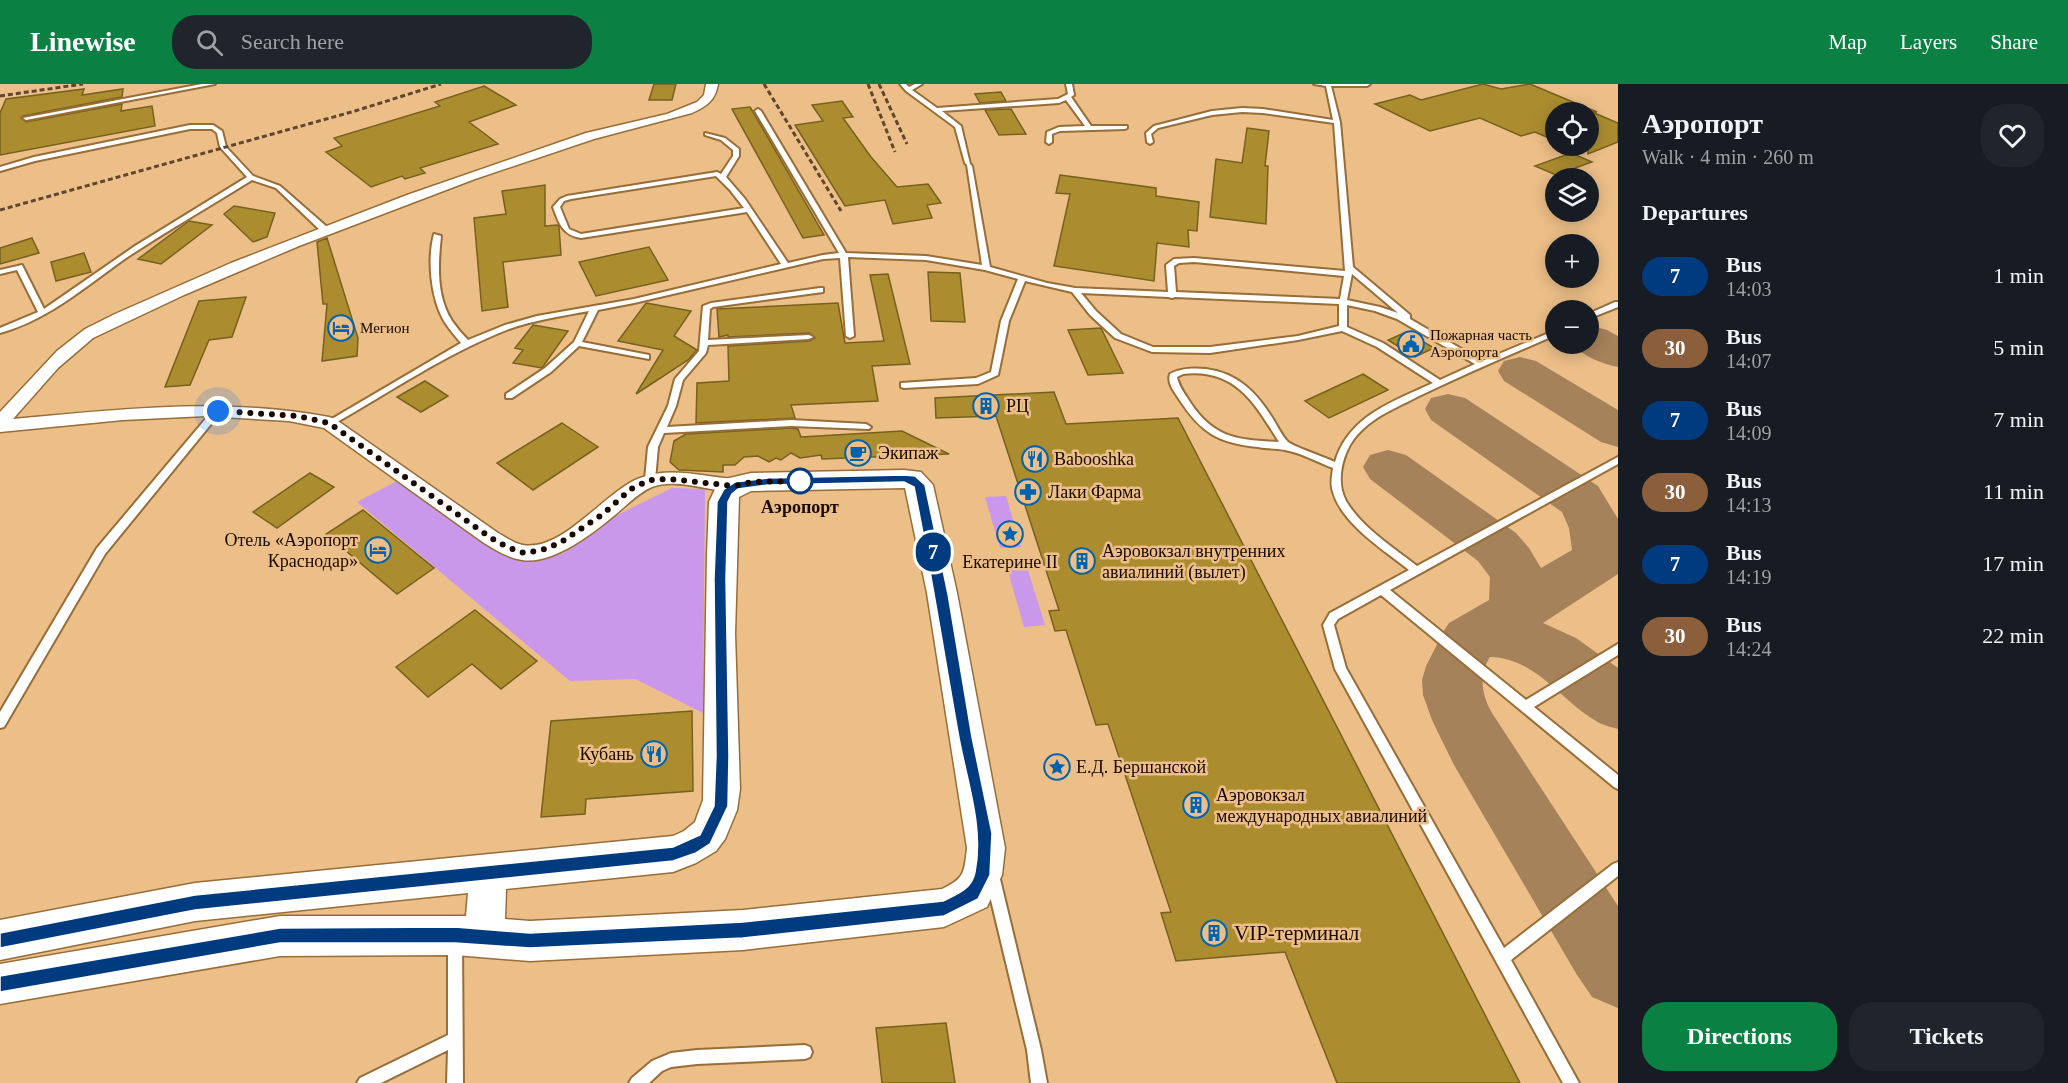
<!DOCTYPE html>
<html lang="en">
<head>
<meta charset="utf-8">
<style>
  :root { --surface:#171b24; --page:#20242c; --text:#f1f3f6; --muted:#9ea1a6; --accent:#0b8043 }
  body { margin:0; font-family:"Times New Roman",serif; background:var(--page); color:var(--text); height:100vh; display:flex; flex-direction:column; font-size:22px; white-space:nowrap }
  * { box-sizing:border-box; margin:0 }
  p { font-size:20px; color:var(--muted) }
  .icon { flex:none; width:33px; height:33px; fill:none; stroke:currentColor; stroke-width:2; stroke-linecap:round; stroke-linejoin:round }
  .map { position:relative; flex:1; overflow:hidden }
  .sheet { display:flex; flex-direction:column; background:var(--surface); width:450px }
  .sheet>* { flex:none }
  .badge { padding:0 12px; border-radius:20px; font-size:21px; line-height:39px }
  .tools { position:absolute; left:1545px; top:18px; display:grid; gap:12px }
  .tools a { display:grid; place-items:center; width:54px; height:54px; border-radius:50%; background:var(--surface); box-shadow:0 3px 15px #0003; font-size:30px }
  .you { position:absolute; width:30px; height:30px; margin:-15px; border:4px solid #fff; border-radius:50%; background:#1a73e8; box-shadow:0 0 0 9px #1a73e833 }
  .map>.badge { position:absolute; translate:-50% -50%; box-shadow:0 0 0 3px #fff }
  h2 { padding:0 24px; font-size:22px; line-height:54px }
  .round { display:grid; place-items:center; flex:none; width:63px; height:63px; border-radius:24px; background:var(--page) }
  .summary { display:flex; align-items:center; justify-content:space-between; height:102px; padding:0 24px }
  h1 { font-size:28px; font-weight:600; line-height:45px }
  .action { display:flex; gap:12px; margin-top:auto; padding:12px 24px }
  .action a { flex:1; height:69px; border-radius:24px; background:var(--accent); color:#fff; font-size:24px; font-weight:600; line-height:69px; text-align:center }
  .action a+a { background:var(--page); color:var(--text) }
  ul { padding:0; list-style:none }
  li { display:flex; align-items:center; gap:18px; height:72px; padding:0 24px }
  li div { flex:1 }
  li b { display:block; font-size:22px }
  li em { font-style:normal }
  li .badge { min-width:66px; font-weight:700; text-align:center }
  header { display:flex; align-items:center; gap:36px; box-sizing:border-box; height:84px; padding:0 30px; background:var(--accent); color:#fff }
  header strong { font-size:28px }
  nav { display:flex; gap:33px; margin-inline-start:auto; font-size:21px }
  .search { width:420px; height:54px; background:var(--page); display:flex; align-items:center; gap:15px; box-sizing:border-box; padding:0 21px; border-radius:24px; color:var(--muted); font-size:22px }
  main { display:flex; flex:1; min-height:0 }
  .map>svg:first-child { display:block }
</style>
</head>
<body>
<header>
<strong>Linewise</strong>
<div class="search"><svg class="icon" aria-label="search" viewBox="0 0 24 24"><circle cx="10" cy="10" r="6"/><path d="M15 15l6 6"/></svg>Search here</div>
<nav><a>Map</a><a>Layers</a><a>Share</a></nav>
</header>
<main>
<div class="map">
<svg width="1618" height="999" viewBox="0 0 1618 999">
  <rect width="100%" height="100%" fill="#ecbe88"/>
  <path fill="#c998ea" d="M397,397L506,470L533,475L562,470L586,455L595,442L672,404L705,405L703,629L635,595L570,597L357,418Z
    M1006,412L1021,463L1000,464L985,413Z
    M1027,483L1045,541L1024,543L1007,484Z"/>
  <g fill="none" stroke-linecap="round" stroke-linejoin="round">
    <path fill="#a6825b" fill-rule="evenodd" d="M1592,242L1607,246L1618,252V283C1603,280 1583,273 1573,260H1588V243Z
      M1520,273L1536,277L1618,326V363L1601,358L1504,297L1498,287L1504,277Z
      M1448,310L1465,314L1598,402L1618,435V490L1543,539L1576,554L1618,584V645C1611,643 1602,641 1596,637C1560,616 1536,574 1490,573C1478,591 1482,612 1492,629L1618,822V924L1592,913L1577,891L1454,681L1432,636L1423,611L1422,596L1426,582L1445,545L1449,539L1489,516L1490,493L1478,477L1370,395L1363,383L1370,371L1388,366L1406,371L1516,449L1529,464L1541,484L1572,466L1569,444L1562,428L1431,336L1425,325L1431,314Z"/>
  </g>
  <path fill="#ab8d30" stroke="#76611e" stroke-width="1.5" d="M654,0H676L672,16H649Z
    M1483,0L1501,5L1530,0L1597,28H1592L1618,39V58L1588,70V28H1556V57L1535,48L1521,52L1480,34L1430,47L1375,20L1410,11L1421,16Z
    M484,2L516,21L469,38L498,60L420,84L425,89L405,95L402,92L371,103L326,68L342,62L334,54L440,22L435,18Z
    M84,5L82,11L123,5L122,13L23,32L21,34L26,38L122,20L121,27L152,22L155,42L0,71V29L6,15Z
    M1001,8L1006,17L980,19L975,10Z
    M842,17L853,33L843,34L871,73L897,103L928,100L941,119L927,121L932,134L893,140L885,116L845,122L795,41L823,37L812,21Z
    M750,23L753,28L824,151L803,154L732,25Z
    M1011,25L1026,50L999,51L985,26Z
    M1247,44L1269,47L1265,82H1268L1266,140L1210,133L1216,75L1242,79Z
    M1571,69L1592,78L1556,91L1535,82Z
    M1060,91L1156,104V112L1199,118L1197,147L1188,146L1189,163L1157,159L1154,197L1054,182L1070,110L1056,109Z
    M545,101V142L558,141L559,143L561,171L503,178L508,223L482,227L474,134L506,130L502,107Z
    M234,122L275,129L267,153L253,158L224,130Z
    M189,137L212,141L161,180L138,175Z
    M32,154L39,169L0,180V164Z
    M327,154L358,254L357,272L322,277L327,220H323L317,158Z
    M649,163L668,196L596,212L579,178Z
    M84,169L91,188L56,197L51,178Z
    M928,188L960,189L965,238L931,237Z
    M888,190L910,280L872,282L878,317L791,321L795,334L696,339L697,299L729,297L728,262L809,257L815,254L809,249L728,253V251L719,253L717,225L838,219L845,259L884,257L870,191Z
    M246,213L232,253L209,256L190,301L165,303L199,217Z
    M646,219L691,227L674,252L697,266L688,276L636,310L663,266L618,257Z
    M533,241L568,247L542,284L513,279L523,266L515,264Z
    M1101,244L1123,289L1088,291L1068,246Z
    M1406,248L1434,264L1415,273L1388,256Z
    M1363,290L1388,306L1329,334L1305,317Z
    M425,297L448,312L421,328L397,313Z
    M1054,308L1066,340L1178,334L1520,999H1337L1285,868L1176,877L1161,829L1171,828L1108,640L1096,641L1066,546L1055,547L1049,527L1059,526L996,332L936,334L935,314Z
    M562,339L598,363L533,406L497,379Z
    M791,344L798,345L801,353L902,347L949,370L822,375L821,371L800,374L791,369L781,376L776,374L769,378L758,372L744,373L735,381H723V388L679,386L670,378L674,357L686,350Z
    M310,389L334,403L277,444L253,428Z
    M363,426L434,484L397,510L326,450Z
    M475,526L537,577L501,605L472,580L428,613L396,583Z
    M692,627L693,707L586,715L585,730L541,733L551,637Z
    M946,939L955,999H882L876,944Z"/>
  <g fill="none" stroke-linecap="round" stroke-linejoin="round">
    <g stroke="#976d38" stroke-width="4">
      <path id="lane" d="M202,0H215L26,36L23,34Z
        M900,0H906L909,3L915,0H922L912,6L937,24L1058,15L1068,10L1066,0H1072L1074,11L1071,13L1091,42H1127V44L1125,45L1060,47L1052,50V58L1049,60L1046,58L1047,48L1059,43L1085,42L1066,16L1059,19L942,27L961,42L970,80L972,82L990,183L1047,199L1075,204L1168,208L1166,181L1174,175L1194,174L1345,187L1334,39L1263,29L1242,28L1212,31L1158,44L1151,50L1153,58L1150,60L1147,58L1146,49L1154,42L1212,27L1242,24L1263,25L1333,36L1326,2L1314,0H1370L1367,2H1331L1340,38L1353,183L1410,231V235L1482,277L1556,246V251C1509,271 1463,291 1417,313C1398,323 1377,331 1362,346C1344,362 1334,395 1346,417C1362,444 1393,463 1417,482L1618,373V380L1390,506L1526,616L1618,560V571L1534,623L1618,691V705L1614,703L1381,511L1338,535L1334,541L1346,584L1504,864L1613,780L1618,778V792L1511,876L1579,999H1563L1335,585L1323,541L1330,529L1409,486C1384,466 1342,440 1333,408C1330,400 1332,392 1333,384C1317,378 1302,369 1285,366C1276,364 1267,365 1258,363C1218,359 1201,349 1179,315C1174,307 1167,299 1170,290C1181,284 1193,284 1206,285C1238,289 1257,309 1273,335C1278,343 1282,352 1288,358C1292,362 1327,374 1335,378C1348,332 1394,317 1433,299L1377,263L1342,247L1298,256L1210,269L1152,268L1115,254L1090,231L1072,208L1025,197L1009,237L998,291L978,300L904,304L901,303V299L976,294L991,288L1001,237L1018,195L985,186L926,176L848,173L854,252L850,254L846,252L840,174L823,175L634,219L598,226L582,258L649,271V275L579,262L551,288L512,314H506V310L545,284L574,258L589,227C562,232 535,236 509,245C447,269 390,308 332,341H326L325,339L461,259C455,252 449,245 444,237C431,215 427,175 434,150L441,152C438,180 436,212 452,237C457,244 462,250 468,256L505,241L537,232L634,215L781,180L747,128L581,154C562,151 559,139 553,123L560,115L567,112L717,88L721,90L733,72V66L721,56L705,51V49L725,54L739,65V72L726,93L745,115L788,179L823,171L839,169L755,27L758,25L761,27L846,169L926,172L982,181L967,81L965,79L955,43L906,7ZM716,92L730,106L744,124L581,150L569,145L560,123L564,117L571,115ZM1194,178L1344,192L1340,215L1176,208L1174,182L1179,179ZM1352,190L1398,229L1380,223L1347,216ZM1081,209L1168,213L1172,214L1175,213L1339,220V242L1298,252L1210,263H1153L1121,250L1096,227ZM1347,221L1375,227L1397,235L1475,280L1440,296L1383,259L1347,243ZM1183,290C1236,284 1255,320 1279,358C1239,356 1214,355 1190,318C1185,310 1179,303 1177,293Z
        M190,41H213L222,47L226,63L253,92L280,102L327,143V147H321L276,104L252,96C210,122 167,147 126,174C86,202 48,236 0,249V244L38,228L17,186L0,190V186L22,181L44,225L135,162L247,93L220,63L217,49L212,45H190L35,77L0,87V83L34,73Z
        M820,204H823V208L713,223L710,225L708,256L809,251L813,253L809,255L708,261L706,269L683,296L676,322L667,343L791,336L866,340L871,343L869,345L791,342L664,349L658,363L655,396L653,398H647L645,396L648,363L668,322L675,295L699,267L703,222L711,219Z
        M1615,218H1618V223L1588,235V230Z
        M217,324L220,325V329L105,470L4,643L0,644V628L97,464L214,325Z
        M992,785L997,786L999,791L1041,966L1047,999H1031L1027,966L985,791L987,786Z
        M455,850L460,852L462,857L463,999H447L448,966L381,999H357L360,994L448,951V857L450,852Z
        M805,961L810,963L812,968L810,973L805,975L697,980L671,983L662,987L649,999H629L632,994L652,977L671,969L697,966Z"/>
    </g>
    <g stroke="#976d38" stroke-width="3">
      <path id="street" d="M706,0H718C715,17 707,22 692,29L594,55L475,95L299,162L184,211L93,254L58,284L13,335C122,325 220,313 329,333L335,335L498,449C506,453 514,460 523,461C563,468 605,407 640,394C670,382 704,393 735,395L742,397L745,402L742,407L735,409C710,407 677,394 652,403C638,409 627,421 615,431C593,449 553,481 522,476C508,474 496,466 484,459L324,344L289,337L206,332L123,336L0,348V328L57,267L85,245L115,230L231,179L407,111L586,49L667,30L697,18L704,11Z"/>
    </g>
    <g stroke="#976d38" stroke-width="3">
      <path id="secondary" d="M904,386L921,388L933,401L957,509L1005,764L1002,791L987,823L944,843L743,866L530,877L455,871L280,872L0,920V880L280,832H466L468,809L195,837L0,876V836L195,799L673,752L684,747L695,738L703,716L707,471L709,418L717,401L725,395L751,389ZM905,404L927,509L967,764C964,789 965,794 942,805L743,826L530,837L505,835L506,805L673,788L696,779L716,767L725,755L737,726L740,705L735,550L739,413L751,407Z"/>
    </g>
    <use href="#lane" fill="#fff" fill-rule="evenodd"/>
    <use href="#street" fill="#fff" fill-rule="evenodd"/>
    <use href="#secondary" fill="#fff" fill-rule="evenodd"/>
    <path stroke="#60462e" stroke-width="3" stroke-dasharray="5 3" stroke-linecap="butt" d="M764,0L841,127
      M868,0L895,68
      M879,0L907,60
      M0,12L83,0
      M0,126L355,27L441,0"/>
  </g>
  <path fill="#003b80" stroke="#fff" stroke-width="1.5" d="M904,391L915,392L925,401L948,510L972,653L992,749L990,791L978,815L944,832L743,854L530,864L455,859H280L0,908V892L280,844L455,843L530,849L743,838L943,817C957,810 972,805 975,788C984,744 967,697 959,654C944,570 931,486 914,403L904,398L768,401L738,405L732,410L728,418L726,495L729,672L728,722L710,760L696,769L673,777L195,826L0,864V849L195,811L673,763L700,751L714,722L716,672L714,495L717,418L724,405L735,398L768,394Z"/>
  <g fill="none" stroke-linecap="round" stroke-linejoin="round">
    <path stroke="#190900" stroke-width="6" stroke-dasharray="0 10.8" d="M218,327L298,332L329,339L491,454L507,463L524,469L542,466L560,459L603,430L631,405L650,396L669,395L735,402L751,398L800,397"/>
  </g>
  <defs>
    <g id="hotel-ring" transform="scale(1.35)"><circle r="9.5" fill="#ecbe88" stroke="#0063af" stroke-width="1.5"/><path d="M-6-4.5h1.5V1H6V5H4.5V3h-9V5H-6ZM-4 0a1.8 1.8 0 1 1 3.6 0ZM.5 0V-2.5h3Q6-2.5 6 0Z" fill="#0063af"/></g>
    <g id="civic-ring" transform="scale(1.35)"><circle r="9.5" fill="#ecbe88" stroke="#0063af" stroke-width="1.5"/><path d="M-.6-6.5H3V-4.5H.6V-3L4-1V1h2V6H-6V1h2V-1L-.6-3ZM-1.2 2.5V6h2.4V2.5Z" fill="#0063af"/></g>
    <g id="building-ring" transform="scale(1.35)"><circle r="9.5" fill="#ecbe88" stroke="#0063af" stroke-width="1.5"/><path d="M-4-6H4V6H1V3H-1V6H-4ZM-2.5-4.3h1.7v1.8h-1.7ZM.8-4.3h1.7v1.8H.8ZM-2.5-1h1.7V.8h-1.7ZM.8-1h1.7V.8H.8Z" fill="#0063af"/></g>
    <g id="cafe-ring" transform="scale(1.35)"><circle r="9.5" fill="#ecbe88" stroke="#0063af" stroke-width="1.5"/><path d="M-5.5-4.5H6V0H3Q3 3.5 0 3.5H-2.5Q-5.5 3.5-5.5 0ZM3-3.2v2h1.7v-2ZM-6 4.5H4V6H-6Z" fill="#0063af"/></g>
    <g id="restaurant-ring" transform="scale(1.35)"><circle r="9.5" fill="#ecbe88" stroke="#0063af" stroke-width="1.5"/><path d="M-5-6h1v4h1v-4h1v4h1v-4h1v5L-1.5 .5V6h-2V.5L-5-1ZM5-6V6H3V1.5H1.5Q1.5-4 5-6Z" fill="#0063af"/></g>
    <g id="pharmacy-ring" transform="scale(1.35)"><circle r="9.5" fill="#ecbe88" stroke="#0063af" stroke-width="1.5"/><path d="M-2-6h4v4h4v4h-4v4h-4v-4h-4v-4h4Z" fill="#0063af"/></g>
    <g id="sight-ring" transform="scale(1.35)"><circle r="9.5" fill="#ecbe88" stroke="#0063af" stroke-width="1.5"/><path d="M0-6L1.8-2.2L6-1.7L2.9 1.2L3.7 5.4L0 3.3L-3.7 5.4L-2.9 1.2L-6-1.7L-1.8-2.2Z" fill="#0063af"/></g>
  </defs>
  <g fill-rule="evenodd">
    <use href="#hotel-ring" x="341" y="244"/>
    <use href="#civic-ring" x="1411" y="260"/>
    <use href="#building-ring" x="986" y="322"/>
    <use href="#cafe-ring" x="858" y="369"/>
    <use href="#restaurant-ring" x="1035" y="375"/>
    <use href="#pharmacy-ring" x="1028" y="408"/>
    <use href="#sight-ring" x="1010" y="450"/>
    <use href="#hotel-ring" x="378" y="466"/>
    <use href="#building-ring" x="1082" y="477"/>
    <use href="#restaurant-ring" x="654" y="670"/>
    <use href="#sight-ring" x="1057" y="683"/>
    <use href="#building-ring" x="1196" y="721"/>
    <use href="#building-ring" x="1214" y="849"/>
  </g>
  <circle fill="#fff" stroke="#003b80" stroke-width="3" cx="800" cy="397" r="12"/>
  <g text-anchor="middle" dominant-baseline="central" stroke-width="5" stroke-linejoin="round" paint-order="stroke">
    <g font-size="15" fill="#190900" stroke="#ecbe88" text-anchor="start">
      <text x="360" y="244">Мегион</text>
      <text x="1430" y="251">Пожарная часть<tspan x="1430" dy="17">Аэропорта</tspan></text>
    </g>
    <g font-size="18" fill="#190900" stroke="#ecbe88" text-anchor="start">
      <text x="1006" y="322">РЦ</text>
      <text x="878" y="369">Экипаж</text>
      <text x="1054" y="375">Babooshka</text>
      <text x="1048" y="408">Лаки Фарма</text>
      <text x="358" y="456" text-anchor="end">Отель «Аэропорт<tspan x="358" dy="21">Краснодар»</tspan></text>
      <text x="1102" y="467">Аэровокзал внутренних<tspan x="1102" dy="21">авиалиний (вылет)</tspan></text>
      <text x="1010" y="478" text-anchor="middle">Екатерине II</text>
      <text x="634" y="670" text-anchor="end">Кубань</text>
      <text x="1076" y="683">Е.Д. Бершанской</text>
      <text x="1216" y="711">Аэровокзал<tspan x="1216" dy="21">международных авиалиний</tspan></text>
    </g>
    <g font-size="18" font-weight="bold" fill="#190900" stroke="#ecbe88">
      <text x="800" y="423">Аэропорт</text>
    </g>
    <g font-size="21" fill="#190900" stroke="#ecbe88" text-anchor="start">
      <text x="1234" y="849">VIP-терминал</text>
    </g>
  </g>
</svg>
<div class="tools">
<a><svg class="icon" aria-label="locate" viewBox="0 0 24 24"><circle cx="12" cy="12" r="6"/><path d="M12 2v4M12 18v4M2 12h4M18 12h4"/></svg></a>
<a><svg class="icon" aria-label="layers" viewBox="0 0 24 24"><path d="M12 4l9 5-9 5-9-5zM3 14l9 5 9-5"/></svg></a>
<a>+</a>
<a>−</a>
</div>
<div class="you" style="left:218px;top:327px"></div>
<b class="badge" style="left:933px;top:468px;background:#003b80;color:#fff">7</b>
</div>
<section class="sheet">
<div class="summary"><div><h1>Аэропорт</h1><p>Walk · 4 min · 260 m</p></div><a class="round"><svg class="icon" aria-label="heart" viewBox="0 0 24 24"><path d="M12 20l-8-8c-3-5 5-10 8-4 3-6 11-1 8 4z"/></svg></a></div>
<h2>Departures</h2>
<ul>
<li><span class="badge" style="background:#003b80;color:#fff">7</span><div><b>Bus</b><p>14:03</p></div><em>1 min</em></li>
<li><span class="badge" style="background:#8b5e3c;color:#fff">30</span><div><b>Bus</b><p>14:07</p></div><em>5 min</em></li>
<li><span class="badge" style="background:#003b80;color:#fff">7</span><div><b>Bus</b><p>14:09</p></div><em>7 min</em></li>
<li><span class="badge" style="background:#8b5e3c;color:#fff">30</span><div><b>Bus</b><p>14:13</p></div><em>11 min</em></li>
<li><span class="badge" style="background:#003b80;color:#fff">7</span><div><b>Bus</b><p>14:19</p></div><em>17 min</em></li>
<li><span class="badge" style="background:#8b5e3c;color:#fff">30</span><div><b>Bus</b><p>14:24</p></div><em>22 min</em></li>
</ul>
<div class="action"><a>Directions</a><a>Tickets</a></div>
</section>
</main>
</body>
</html>
